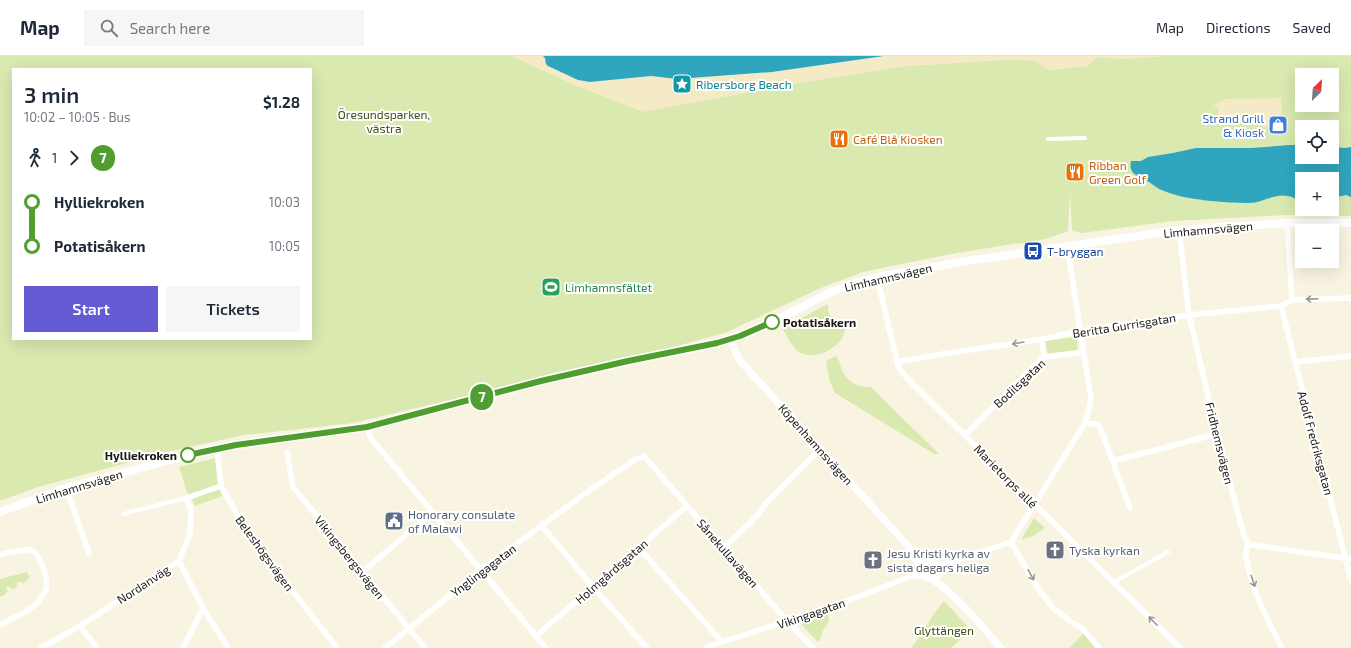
<!DOCTYPE html>
<html lang="en">
<head>
<meta charset="utf-8">
<style>
  :root { --surface:#fff; --page:#f6f6f7; --text:#1f2937; --muted:#747a83; --line:#e0e1e3; --accent:#645bd4 }
  body { margin:0; font-family:"Exo 2",sans-serif; background:var(--page); color:var(--text); height:100vh; display:flex; flex-direction:column; font-size:15px; white-space:nowrap }
  * { box-sizing:border-box; margin:0 }
  p { font-size:13px; color:var(--muted) }
  .icon { flex:none; width:22px; height:22px; fill:none; stroke:currentColor; stroke-width:2; stroke-linecap:round; stroke-linejoin:round }
  .map { position:relative; flex:1; overflow:hidden }
  .side { position:absolute; left:12px; top:12px; width:300px; height:272px; display:flex; flex-direction:column; background:var(--surface); border-radius:0px; box-shadow:0 4px 16px #0002 }
  .side>* { flex:none }
  .badge { padding:0 8px; border-radius:13px; font-size:14px; line-height:26px }
  .needle { width:26px; rotate:25deg }
  .controls { position:absolute; left:1295px; top:12px; display:grid; gap:8px }
  .controls a { display:grid; place-items:center; width:44px; height:44px; border-radius:0px; background:var(--surface); box-shadow:0 4px 16px #0002; font-size:20px }
  .map>.badge { position:absolute; translate:-50% -50%; box-shadow:0 0 0 2px #fff }
  .legs { display:flex; align-items:center; gap:6px; height:44px; padding:0 12px; font-size:13px }
  .legs p { margin-inline-start:auto }
  .summary { display:flex; align-items:center; justify-content:space-between; height:68px; padding:0 12px }
  h1 { font-size:22px; font-weight:600; line-height:30px }
  .action { display:flex; gap:8px; margin-top:auto; padding:8px 12px }
  .action a { flex:1; height:46px; border-radius:0px; background:var(--accent); color:#fff; font-size:16px; font-weight:600; line-height:46px; text-align:center }
  .action a+a { background:var(--page); color:var(--text) }
  ul { padding:0 12px; list-style:none }
  li { display:flex; align-items:center; gap:14px; height:44px; font-size:15px }
  li i { display:grid; place-items:center; width:6px; height:100%; margin:0 5px; background:currentColor }
  li i::after { content:''; width:10px; height:10px; margin:-5px; border:3px solid; border-radius:50%; background:var(--surface) }
  li p { margin-inline-start:auto }
  li:first-child i { background:linear-gradient(#0000 50%,currentColor 0) }
  li:last-child i { background:linear-gradient(currentColor 50%,#0000 0) }
  header { display:flex; align-items:center; gap:24px; box-sizing:border-box; height:56px; padding:0 20px; background:var(--surface); border-bottom:1px solid var(--line) }
  header strong { font-size:19px }
  nav { display:flex; gap:22px; margin-inline-start:auto; font-size:14px }
  .search { width:280px; height:36px; background:var(--page); display:flex; align-items:center; gap:10px; box-sizing:border-box; padding:0 14px; border-radius:0px; color:var(--muted); font-size:15px }
  .map>svg:first-child { display:block }
</style>
</head>
<body>
<header>
<strong>Map</strong>
<div class="search"><svg class="icon" aria-label="search" viewBox="0 0 24 24"><circle cx="10" cy="10" r="6"/><path d="M15 15l6 6"/></svg>Search here</div>
<nav><a>Map</a><a>Directions</a><a>Saved</a></nav>
</header>
<div class="map">
<svg width="1351" height="592" viewBox="0 0 1351 592">
  <rect width="100%" height="100%" fill="#f9f4e2"/>
  <path fill="#d9e9b0" fill-rule="evenodd" d="M0,0H512L575,29L701,45L797,27L906,10L1016,3L1035,5L1049,14L1087,10L1098,1L1125,3L1163,0H1351V160L1287,159L1173,165L1082,177L1072,175L1070,136L1068,175L1046,183L956,197L863,216L823,231L727,276L660,295L545,319L476,338L353,367L244,379L171,395L38,431L0,445ZM13,13H311V283H13ZM1302,19H1332V49H1302ZM1302,71H1332V101H1302ZM1302,123H1332V153H1302Z
    M828,248V254L830,260L839,265L845,264C851,286 820,306 801,297C792,293 787,279 782,272Z
    M1076,281L1078,294L1048,299L1045,285Z
    M836,300C840,305 840,310 843,316C848,326 859,332 871,331L938,397L936,399L835,337L829,323L826,305Z
    M215,402L218,429L188,439L179,411Z
    M219,432L222,440L195,450L192,443Z
    M1034,462L1045,472L1033,480L1021,484Z
    M27,516L30,521L23,528L22,526H18L16,532L13,533L8,530L6,533L8,535L5,539L0,541V523Z
    M944,545L971,574L951,592H911C923,577 931,560 944,545Z
    M828,557C831,569 826,568 822,577C821,580 821,583 818,586L801,568Z
    M1084,577L1096,592H1069Z"/>
  <path fill="#f4eac5" d="M512,0H545L548,10L578,24L590,26L651,20L677,23L772,16L884,0H1163L1125,3L1098,1L1087,10L1049,14L1035,5L1016,3L906,10L797,27L643,56L575,29Z
    M1281,42L1282,56L1280,65H1273L1270,72L1252,68L1223,67L1221,62L1218,60V51L1213,50L1224,43Z"/>
  <path fill="#30a6be" d="M543,0H884L772,16L677,23L651,20L590,26L578,24L548,10L546,8L545,2Z
    M1290,89H1302V101H1332V91L1346,92L1351,91V141L1346,139L1332,142V123H1302V146C1298,144 1293,141 1288,140C1274,137 1263,147 1249,147C1227,147 1184,144 1164,135C1158,133 1154,129 1149,126C1140,120 1128,120 1131,105H1141L1148,101L1173,97L1196,92H1251Z"/>
  <g fill="none" stroke-linecap="round" stroke-linejoin="round">
    <path stroke="#fff" stroke-width="4" d="M1048,83L1085,82
      M123,458L186,442
      M1114,526L1168,496"/>
    <path stroke="#fff" stroke-width="5.5" d="M1287,167L1292,244
      M1179,174L1189,259L1217,378L1244,480L1248,487
      M877,221L897,306L899,312L907,322L1180,592
      M1281,250L1351,524
      M1042,283L1044,301
      M897,306L948,297L997,290L1042,283L1081,275L1189,259L1281,250L1292,244L1351,242
      M1295,306L1351,300
      M1085,367L1097,368L1100,371L1130,452
      M367,371L370,381L374,386L546,592
      M965,379L1044,301L1084,296
      M217,392L221,430L247,476L337,592
      M287,396L293,431L425,592
      M1113,405L1217,378
      M66,432L89,497
      M542,470L593,531L647,592
      M1011,486L1039,534L1053,552L1067,563L1083,573L1099,592
      M1248,487C1247,492 1245,497 1246,502C1251,531 1268,566 1282,592
      M1248,487L1252,489L1351,503
      M724,491C739,477 756,464 767,446L820,393
      M639,492L722,586
      M0,499C6,497 24,493 31,494C41,498 50,527 45,536C34,555 18,559 0,569
      M179,505L203,552L228,592
      M936,508L951,507
      M362,516L432,457
      M939,517L953,506L1011,486L1085,367L1089,353L1091,342L1067,190
      M915,519L926,521
      M80,570L97,592
      M536,580L687,450
      M41,592L80,570L179,505L190,478L191,454L186,442L221,430
      M183,592L203,552
      M385,592L481,514L583,439L636,403L644,400L787,565L813,592
      M706,592L722,586L828,552L915,519L923,514"/>
    <path stroke="#fff" stroke-width="7" d="M731,283L737,300L742,307L908,490L917,499L929,507
      M911,496L919,510L923,514
      M923 515a8 8 0 1 1 16 0a8 8 0 1 1-16 0Z
      M931,523C956,537 981,570 1001,592"/>
    <path stroke="#fff" stroke-width="8" d="M0,456L66,432L208,394L235,389L367,371L541,325L628,305L717,287L741,280L761,272L829,237L852,228L877,221L967,205L1179,174L1287,167H1351"/>
  </g>
  <defs><path id="oneway-shaft" d="M-6 0H5M1.5-3L5.5 0L1.5 3" fill="none" stroke-width="1.6" stroke-linecap="round" stroke-linejoin="round"/></defs>
  <g stroke="#989794">
    <use href="#oneway-shaft" transform="translate(1312 243) rotate(178)"/>
    <use href="#oneway-shaft" transform="translate(1018 287) rotate(170)"/>
    <use href="#oneway-shaft" transform="translate(1031 519) rotate(61)"/>
    <use href="#oneway-shaft" transform="translate(1253 525) rotate(72)"/>
    <use href="#oneway-shaft" transform="translate(1153 565) rotate(-135)"/>
  </g>
  <g fill="none" stroke-linecap="round" stroke-linejoin="round">
    <g stroke="#fff" stroke-width="9">
      <path id="line-1" d="M188,399L236,389L367,371L541,325L628,305L717,287L740,280L772,266"/>
    </g>
    <use href="#line-1" stroke="#509e2f" stroke-width="6"/>
  </g>
  <defs>
    <g id="sight-square" transform="scale(1)"><rect x="-9" y="-9" width="18" height="18" rx="4" fill="#0f9aa8" stroke="#fff"/><path d="M0-6L1.8-2.2L6-1.7L2.9 1.2L3.7 5.4L0 3.3L-3.7 5.4L-2.9 1.2L-6-1.7L-1.8-2.2Z" fill="#fff"/></g>
    <g id="shop-square" transform="scale(1)"><rect x="-9" y="-9" width="18" height="18" rx="4" fill="#3f7fe0" stroke="#fff"/><path d="M-5-2.5h2.3a2.7 3.5 0 0 1 5.4 0H5L5.5 6h-11ZM-1.5-2.5h3a1.5 2.3 0 0 0-3 0Z" fill="#fff"/></g>
    <g id="restaurant-square" transform="scale(1)"><rect x="-9" y="-9" width="18" height="18" rx="4" fill="#e8710a" stroke="#fff"/><path d="M-5-6h1v4h1v-4h1v4h1v-4h1v5L-1.5 .5V6h-2V.5L-5-1ZM5-6V6H3V1.5H1.5Q1.5-4 5-6Z" fill="#fff"/></g>
    <g id="bus-square" transform="scale(1)"><rect x="-9" y="-9" width="18" height="18" rx="4" fill="#1a4fb4" stroke="#fff"/><path d="M-5-6H5V4H4V6H2V4H-2V6H-4V4H-5ZM-3.5-4V0h7V-4ZM-3.5 1.2v1.5H-2V1.2ZM2 1.2v1.5H3.5V1.2Z" fill="#fff"/></g>
    <g id="stadium-square" transform="scale(1)"><rect x="-9" y="-9" width="18" height="18" rx="4" fill="#2e9e5b" stroke="#fff"/><path d="M0-5a6.5 5 0 1 0 0 10a6.5 5 0 1 0 0-10ZM-3.5-1.8h7v3.6h-7Z" fill="#fff"/></g>
    <g id="civic-square" transform="scale(1)"><rect x="-9" y="-9" width="18" height="18" rx="4" fill="#5c6f8a" stroke="#fff"/><path d="M-.6-6.5H3V-4.5H.6V-3L4-1V1h2V6H-6V1h2V-1L-.6-3ZM-1.2 2.5V6h2.4V2.5Z" fill="#fff"/></g>
    <g id="church-square" transform="scale(1)"><rect x="-9" y="-9" width="18" height="18" rx="4" fill="#6b7280" stroke="#fff"/><path d="M-1.2-6h2.4v3.5h3.3v2.4h-3.3V6h-2.4V-.1h-3.3v-2.4h3.3Z" fill="#fff"/></g>
  </defs>
  <g fill-rule="evenodd">
    <use href="#sight-square" x="682" y="28"/>
    <use href="#shop-square" x="1278" y="69"/>
    <use href="#restaurant-square" x="839" y="83"/>
    <use href="#restaurant-square" x="1075" y="116"/>
    <use href="#bus-square" x="1033" y="195"/>
    <use href="#stadium-square" x="551" y="231"/>
    <use href="#civic-square" x="394" y="465"/>
    <use href="#church-square" x="1055" y="494"/>
    <use href="#church-square" x="873" y="504"/>
  </g>
  <g fill="#fff" stroke="#509e2f" stroke-width="2">
    <circle cx="772" cy="266" r="7"/>
    <circle cx="188" cy="399" r="7"/>
  </g>
  <g text-anchor="middle" dominant-baseline="central" stroke-width="4" stroke-linejoin="round" paint-order="stroke">
    <g font-size="12" fill="#0d838f" stroke="#fff" text-anchor="start">
      <text x="696" y="28">Ribersborg Beach</text>
    </g>
    <g font-size="12" fill="#424e14" stroke="#fff">
      <text x="384" y="58">Öresundsparken,<tspan x="384" dy="14">västra</tspan></text>
      <text x="944" y="574">Glyttängen</text>
    </g>
    <g font-size="12" fill="#366cbe" stroke="#fff" text-anchor="end">
      <text x="1264" y="62">Strand Grill<tspan x="1264" dy="14">&amp; Kiosk</tspan></text>
    </g>
    <g font-size="12" fill="#c56008" stroke="#fff" text-anchor="start">
      <text x="853" y="83">Café Blå Kiosken</text>
      <text x="1089" y="109">Ribban<tspan x="1089" dy="14">Green Golf</tspan></text>
    </g>
    <g font-size="12" fill="#191811" stroke="#fff">
      <text transform="translate(1208 173) rotate(-5)">Limhamnsvägen</text>
      <text transform="translate(888 221) rotate(-13)">Limhamnsvägen</text>
      <text transform="translate(1124 269) rotate(-9)">Beritta Gurrisgatan</text>
      <text transform="translate(1019 327) rotate(-43)">Bodilsgatan</text>
      <text transform="translate(1220 387) rotate(76)">Fridhemsvägen</text>
      <text transform="translate(1316 387) rotate(75)">Adolf Fredriksgatan</text>
      <text transform="translate(816 388) rotate(48)">Köpenhamnsvägen</text>
      <text transform="translate(1006 420) rotate(45)">Marietorps allé</text>
      <text transform="translate(79 430) rotate(-17)">Limhamnsvägen</text>
      <text transform="translate(265 497) rotate(54)">Beleshögsvägen</text>
      <text transform="translate(728 497) rotate(49)">Sånekullavägen</text>
      <text transform="translate(350 501) rotate(51)">Vikingsbergsvägen</text>
      <text transform="translate(483 514) rotate(-37)">Ynglingagatan</text>
      <text transform="translate(611 515) rotate(-41)">Holmgårdsgatan</text>
      <text transform="translate(143 528) rotate(-33)">Nordanväg</text>
      <text transform="translate(811 557) rotate(-19)">Vikingagatan</text>
    </g>
    <g font-size="12" fill="#164399" stroke="#fff" text-anchor="start">
      <text x="1047" y="195">T-bryggan</text>
    </g>
    <g font-size="12" fill="#27864d" stroke="#fff" text-anchor="start">
      <text x="565" y="231">Limhamnsfältet</text>
    </g>
    <g font-size="12" font-weight="bold" fill="#191811" stroke="#fff" text-anchor="start">
      <text x="783" y="266">Potatisåkern</text>
      <text x="177" y="399" text-anchor="end">Hylliekroken</text>
    </g>
    <g font-size="12" fill="#4e5e75" stroke="#fff" text-anchor="start">
      <text x="408" y="458">Honorary consulate<tspan x="408" dy="14">of Malawi</tspan></text>
    </g>
    <g font-size="12" fill="#5b616d" stroke="#fff" text-anchor="start">
      <text x="1069" y="494">Tyska kyrkan</text>
      <text x="887" y="497">Jesu Kristi kyrka av<tspan x="887" dy="14">sista dagars heliga</tspan></text>
    </g>
  </g>
</svg>
<div class="controls">
<a><svg class="needle" viewBox="-14 -14 28 28"><path d="M0-13l5 13h-10z" fill="#e53935"/><path d="M0 13l5-13h-10z" fill="#747a83"/></svg></a>
<a><svg class="icon" aria-label="locate" viewBox="0 0 24 24"><circle cx="12" cy="12" r="6"/><path d="M12 2v4M12 18v4M2 12h4M18 12h4"/></svg></a>
<a>+</a>
<a>−</a>
</div>
<b class="badge" style="left:482px;top:341px;background:#509e2f;color:#fff">7</b>
<section class="side">
<div class="summary"><div><h1>3 min</h1><p>10:02 – 10:05 · Bus</p></div><b>$1.28</b></div>
<div class="legs"><svg class="icon" aria-label="walk" viewBox="0 0 24 24"><circle cx="13" cy="4" r="2"/><path d="M13 8l-2 6 4 7M11 14l-3 7M7 12l3-4h3l4 4"/></svg>1<svg class="icon" aria-label="forward" viewBox="0 0 24 24"><path d="M9 5l7 7-7 7"/></svg><b class="badge" style="background:#509e2f;color:#fff">7</b></div>
<ul>
<li><i style="color:#509e2f"></i><b>Hylliekroken</b><p>10:03</p></li>
<li><i style="color:#509e2f"></i><b>Potatisåkern</b><p>10:05</p></li>
</ul>
<div class="action"><a>Start</a><a>Tickets</a></div>
</section>
</div>
</body>
</html>
